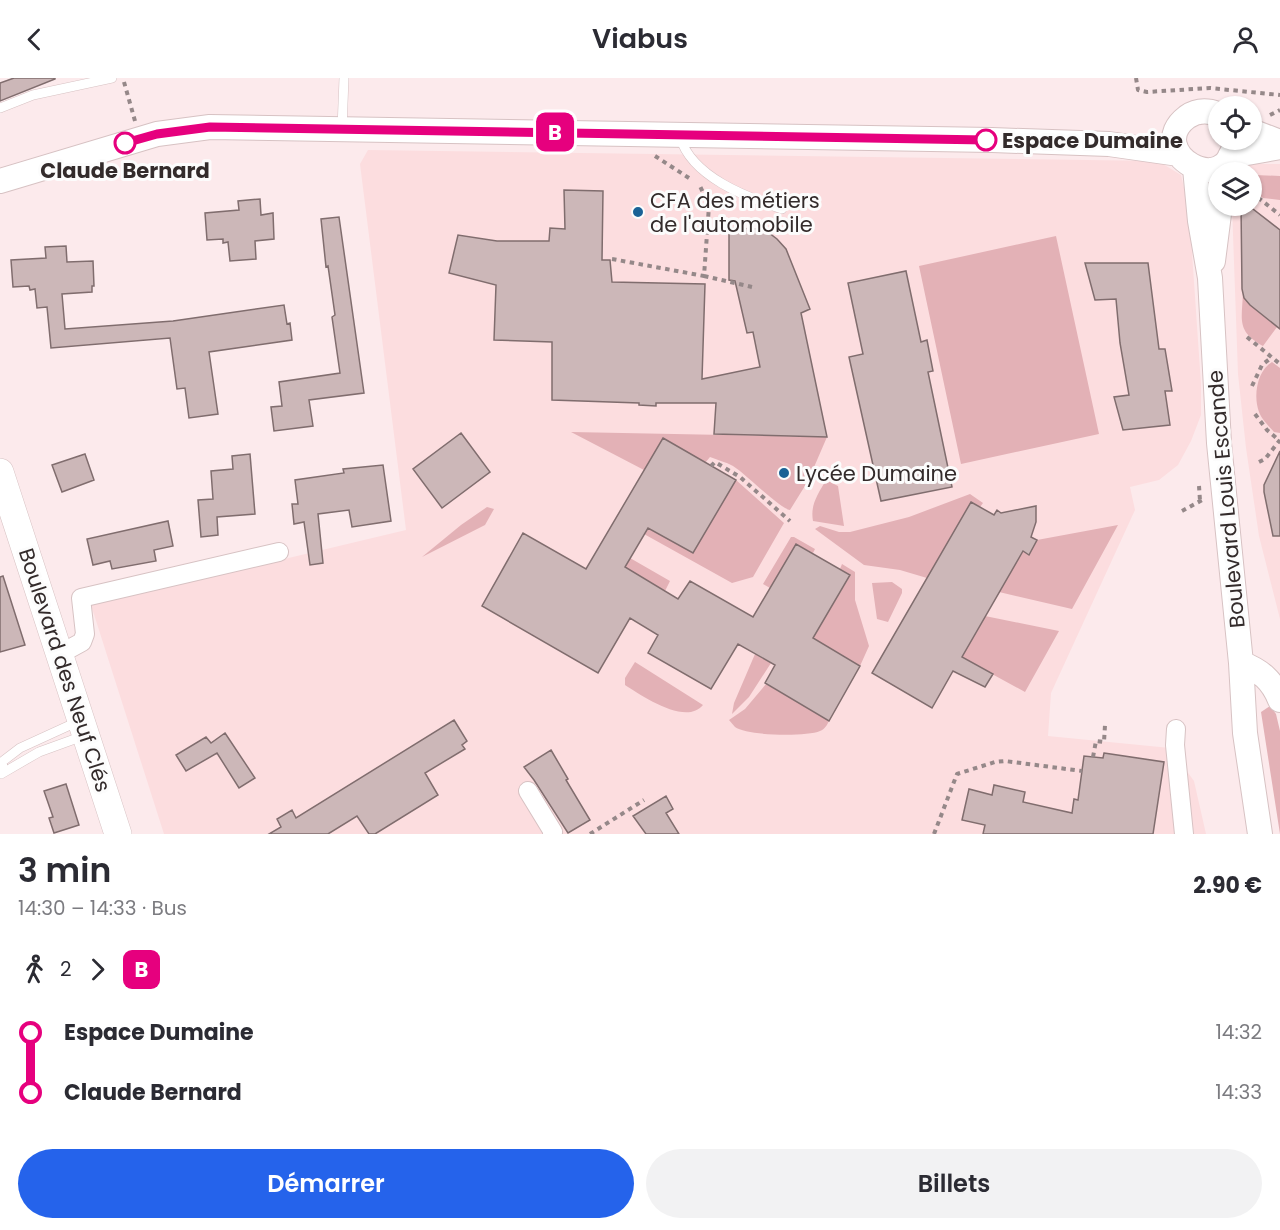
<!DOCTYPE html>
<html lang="fr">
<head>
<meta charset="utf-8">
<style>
  :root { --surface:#fff; --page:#f2f2f3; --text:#2b2b33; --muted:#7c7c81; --accent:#2563eb }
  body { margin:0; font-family:Poppins,sans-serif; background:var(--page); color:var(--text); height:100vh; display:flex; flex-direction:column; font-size:22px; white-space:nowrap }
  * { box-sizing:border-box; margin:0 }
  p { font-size:20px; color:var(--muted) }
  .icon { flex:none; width:33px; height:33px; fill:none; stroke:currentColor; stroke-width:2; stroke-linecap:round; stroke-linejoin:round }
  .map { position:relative; height:756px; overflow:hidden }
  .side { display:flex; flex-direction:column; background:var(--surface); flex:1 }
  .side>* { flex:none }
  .badge { padding:0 12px; border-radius:9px; font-size:21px; line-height:39px }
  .tools { position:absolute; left:1208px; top:18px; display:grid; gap:12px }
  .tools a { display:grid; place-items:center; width:54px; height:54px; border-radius:50%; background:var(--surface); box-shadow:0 2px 4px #0004; font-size:30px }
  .map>.badge { position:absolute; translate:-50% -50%; box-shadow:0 0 0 3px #fff }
  .legs { display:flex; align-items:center; gap:9px; height:66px; padding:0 18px; font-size:20px }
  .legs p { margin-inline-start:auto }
  .head { display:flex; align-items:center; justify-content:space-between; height:102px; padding:0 18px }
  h1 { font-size:33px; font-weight:600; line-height:45px }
  .primary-button { display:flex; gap:12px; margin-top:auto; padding:12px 18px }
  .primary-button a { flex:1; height:69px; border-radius:36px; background:var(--accent); color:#fff; font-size:24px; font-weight:600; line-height:69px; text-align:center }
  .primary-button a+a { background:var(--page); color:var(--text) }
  ul { padding:0 18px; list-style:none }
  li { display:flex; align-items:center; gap:21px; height:60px; font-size:22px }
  li i { display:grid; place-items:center; width:9px; height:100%; margin:0 8px; background:currentColor }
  li i::after { content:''; width:15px; height:15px; margin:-8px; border:4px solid; border-radius:50%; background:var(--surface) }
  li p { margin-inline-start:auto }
  li:first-child i { background:linear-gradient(#0000 50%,currentColor 0) }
  li:last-child i { background:linear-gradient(currentColor 50%,#0000 0) }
  header { display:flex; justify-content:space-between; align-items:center; height:78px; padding:0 18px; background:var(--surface); font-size:27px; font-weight:600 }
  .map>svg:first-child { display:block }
</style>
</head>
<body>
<header><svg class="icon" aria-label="back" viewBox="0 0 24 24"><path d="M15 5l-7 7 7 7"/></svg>Viabus<svg class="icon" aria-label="person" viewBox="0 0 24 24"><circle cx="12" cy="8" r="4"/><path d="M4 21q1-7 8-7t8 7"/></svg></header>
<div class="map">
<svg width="1280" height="756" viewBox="0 0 1280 756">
  <rect width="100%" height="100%" fill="#fceaec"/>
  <path fill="#fcdddf" d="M368,72L1158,83L1181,97L1189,131L1201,306V337L1191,363L1178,387L1159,402L1130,409L1135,432L1051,615L1048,658L1170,670L1194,703L1206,756H164L91,527L406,452L360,86Z
    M1254,86H1280V541L1259,458L1246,370L1238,296L1232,128H1251V94H1237L1240,91Z"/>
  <path fill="#e3b1b6" d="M1255,97L1280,98V122L1263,120L1251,111V99Z
    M1056,158L1099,356L961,386L919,188Z
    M1243,214L1250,227L1277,249L1263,268C1236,253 1242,242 1243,214Z
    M1272,284L1280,290V355L1274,354C1269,348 1262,342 1259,334C1253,318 1257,293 1272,284Z
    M571,354L827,359L808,403L790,432C780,431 746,396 733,388C726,384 717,382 710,379L705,385L663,360L644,392Z
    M736,402L784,445L753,499L732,505L644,456L648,450L693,475Z
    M826,402L838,408L844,448L813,443C810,427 818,416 826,402Z
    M970,416L983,425L927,500L900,492L864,487L815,451L820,448L839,454H850L909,439Z
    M487,429L494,431L485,447L422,479L461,447Z
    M1118,447L1072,531L999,514L1023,473L1029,476L1037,462Z
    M791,459H794L815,471L813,475L796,466L770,510L763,506Z
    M630,480L670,503L665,513L625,489Z
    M842,486L855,494V522L869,568L860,588L813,560L850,498L840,491Z
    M892,504L902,511V515L888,544L877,541L872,505Z
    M985,538L1059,553L1025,614L961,579Z
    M755,576L771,585L749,619L732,636L734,625Z
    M635,584L703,627C686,648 642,618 625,607V600Z
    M766,606L829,643C827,647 825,651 820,653C806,659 747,658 735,649C733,647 731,644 729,642L745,631Z
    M1270,628L1276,636L1280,653V756L1261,634Z"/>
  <path fill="#ccb7b8" stroke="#806d6e" stroke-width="1.5" d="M14,0H55V1L0,23V5Z
    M564,112L603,113L602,182H610L612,204L705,206L702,301L760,289L753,254L747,255L735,203L729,202V150L758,151L769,155L777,161L786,171L810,231L801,235L827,359L714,356L716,325H656V328L639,327V325L552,322V264L494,262L496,207L449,195L458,157L497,163H549L550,150L565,151Z
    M260,121L261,137L273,135L274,161L255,163L256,181L230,183L228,164L223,165V161L207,162L205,135L239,132L238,123Z
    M1241,128H1249L1280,152V251L1250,227L1244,220L1242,211Z
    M339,139L364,315L309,322L313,348L274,353L271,329L282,328L279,304L340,295L332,239L335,237L328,188L326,189L321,141Z
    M66,168L67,184L93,183L94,208H92V214L62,216L65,251L173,243L284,227L287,246L290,245L292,262L209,274L218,336L189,340L185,310L177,311L170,260L51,270L47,229L37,230L35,211L30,212L29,208L13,209L11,182L46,180L45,169Z
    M1085,185H1148L1159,271H1165L1172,313H1165L1170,347L1123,352L1114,319L1129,317L1120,265L1116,221L1095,222Z
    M906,193L921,264L927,262L933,293L928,294L952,409L881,423L849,279L863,276L848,205Z
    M461,355L490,394L442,430L413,391Z
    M663,360L736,402L693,475L648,450L625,489L678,521L690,503L753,539L796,466L850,497L813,560L860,588L829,643L765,605L775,587L738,566L711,611L648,575L658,557L630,540L598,595L482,528L523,455L586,491Z
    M1280,373V458H1273L1264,414V407Z
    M85,376L94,402L62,414L52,387Z
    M250,376L255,436L217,439L218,457L201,459L198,422L213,421L211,393L233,391L232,378Z
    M383,387L391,443L352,449L349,432L318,436L323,485L310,487L304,444L294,446L292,426H298L295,402L344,395L343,391Z
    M971,424L994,437L997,432L1001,435L1036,428V444L1031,459L1037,462L1029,477L1023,473L962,579L993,596L985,609L953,593L932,630L872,595Z
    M168,443L173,468L154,472L156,483L112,491L110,483L93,487L87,461Z
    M3,498L25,567L0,574V499Z
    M454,642L467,663L462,667L465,671L425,695L438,717L375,756H369L357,738L328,756H269L281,749L277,741L292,732L296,740Z
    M225,655L255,700L239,710L217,675L186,693L176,677L206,659L211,665Z
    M551,672L568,701L566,702L590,742L568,755L534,702L524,689Z
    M1104,675L1164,684L1153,756H983L985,747L962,742L969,711L992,717L994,707L1025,714L1023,724L1072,735L1074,721L1078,722L1084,678L1103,680Z
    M66,706L79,747L54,755L49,740L53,739L44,713Z
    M666,718L673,731L666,735L679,756H646L633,738Z"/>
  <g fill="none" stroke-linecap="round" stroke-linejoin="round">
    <g stroke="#d7c2c3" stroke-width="10">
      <path id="service" d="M0,30L33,17L112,0
        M342,51L344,0
        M680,59C692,99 746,119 782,131
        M79,643L20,670L3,683L1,696L39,674L83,658"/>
    </g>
    <g stroke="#d7c2c3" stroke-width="20">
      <path id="minor" d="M60,576L82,564L85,556L81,520L279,474
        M1176,651L1175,667L1184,756
        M528,713L553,754L552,756"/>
    </g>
    <g stroke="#d7c2c3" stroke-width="26">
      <path id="tertiary" d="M1218,36C1207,32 1197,32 1187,39C1142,73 1228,126 1235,62
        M1251,53L1280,64
        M1230,78L1280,69
        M1195,90L1200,143L1210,200L1219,365L1241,585C1261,593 1272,602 1280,622
        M0,103L157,56L210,49L992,62L1109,66L1179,76
        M1213,183L1220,128
        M1241,585L1245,655L1260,756"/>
    </g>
    <g stroke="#d7c2c3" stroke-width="28">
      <path id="secondary" d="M0,394L118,756"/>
    </g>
    <path stroke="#958889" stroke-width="4" stroke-dasharray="4.5 4.5" stroke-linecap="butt" d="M1136,0L1138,12L1147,14L1210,10L1280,17
      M124,4L135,43
      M1270,37L1280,32
      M655,78L689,100
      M1251,114L1280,137
      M612,181L704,198L709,128L700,108
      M704,198L752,209
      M1247,259L1280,286
      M1252,308L1262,287L1272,279
      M1255,336L1267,352L1280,363
      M1259,384L1265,381L1280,362
      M711,388L715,384L740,399L790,443
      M1199,408L1200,423
      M1182,433L1204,421
      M1093,679L1096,663L1104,664L1105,647
      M590,756L644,722
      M934,756L957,696L995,684L1005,683L1082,693"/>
    <use href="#service" stroke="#fff" stroke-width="9"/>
    <use href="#minor" stroke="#fff" stroke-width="18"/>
    <use href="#tertiary" stroke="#fff" stroke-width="24"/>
    <use href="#secondary" stroke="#fff" stroke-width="27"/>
  </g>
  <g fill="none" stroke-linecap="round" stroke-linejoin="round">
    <g stroke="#fff" stroke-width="14">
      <path id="line-1" d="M125,65L157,56L210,49L986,62"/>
    </g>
    <use href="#line-1" stroke="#e6007e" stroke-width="9"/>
  </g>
  <g fill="#fff" stroke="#e6007e" stroke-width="3">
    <circle cx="986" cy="62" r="10"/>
    <circle cx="125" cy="65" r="10"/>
  </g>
  <g fill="#1a6296" stroke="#fcfcfc" stroke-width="2">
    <circle cx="638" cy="134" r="6"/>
    <circle cx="784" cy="395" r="6"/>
  </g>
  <g text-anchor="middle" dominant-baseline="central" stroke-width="6" stroke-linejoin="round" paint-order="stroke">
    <g font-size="21" font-weight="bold" fill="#332b2b" stroke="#fcfcfc" text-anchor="start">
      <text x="1002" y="62">Espace Dumaine</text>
      <text x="125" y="92" text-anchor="middle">Claude Bernard</text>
    </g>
    <g font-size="21" fill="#332b2b" stroke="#fcfcfc" text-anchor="start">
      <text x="650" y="122">CFA des métiers<tspan x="650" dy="24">de l'automobile</tspan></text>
      <text x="796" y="395">Lycée Dumaine</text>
    </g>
    <g font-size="21" fill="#332b2b" stroke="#fcfcfc">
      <text transform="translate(1226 421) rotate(-95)">Boulevard Louis Escande</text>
      <text transform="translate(65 592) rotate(72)">Boulevard des Neuf Clés</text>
    </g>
  </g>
</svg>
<div class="tools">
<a><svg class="icon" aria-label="locate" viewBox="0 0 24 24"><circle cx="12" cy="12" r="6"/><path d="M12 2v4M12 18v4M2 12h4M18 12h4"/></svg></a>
<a><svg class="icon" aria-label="layers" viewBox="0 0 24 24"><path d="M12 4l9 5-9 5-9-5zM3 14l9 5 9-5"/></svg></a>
</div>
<b class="badge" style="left:555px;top:54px;background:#e6007e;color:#fff">B</b>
</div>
<section class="side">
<div class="head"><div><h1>3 min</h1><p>14:30 – 14:33 · Bus</p></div><b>2.90 €</b></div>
<div class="legs"><svg class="icon" aria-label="walk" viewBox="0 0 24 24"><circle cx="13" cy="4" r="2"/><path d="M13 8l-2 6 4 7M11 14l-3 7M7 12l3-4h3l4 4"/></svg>2<svg class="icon" aria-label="forward" viewBox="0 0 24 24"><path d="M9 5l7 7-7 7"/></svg><b class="badge" style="background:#e6007e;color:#fff">B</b></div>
<ul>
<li><i style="color:#e6007e"></i><b>Espace Dumaine</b><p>14:32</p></li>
<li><i style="color:#e6007e"></i><b>Claude Bernard</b><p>14:33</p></li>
</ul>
<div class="primary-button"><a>Démarrer</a><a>Billets</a></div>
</section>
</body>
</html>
